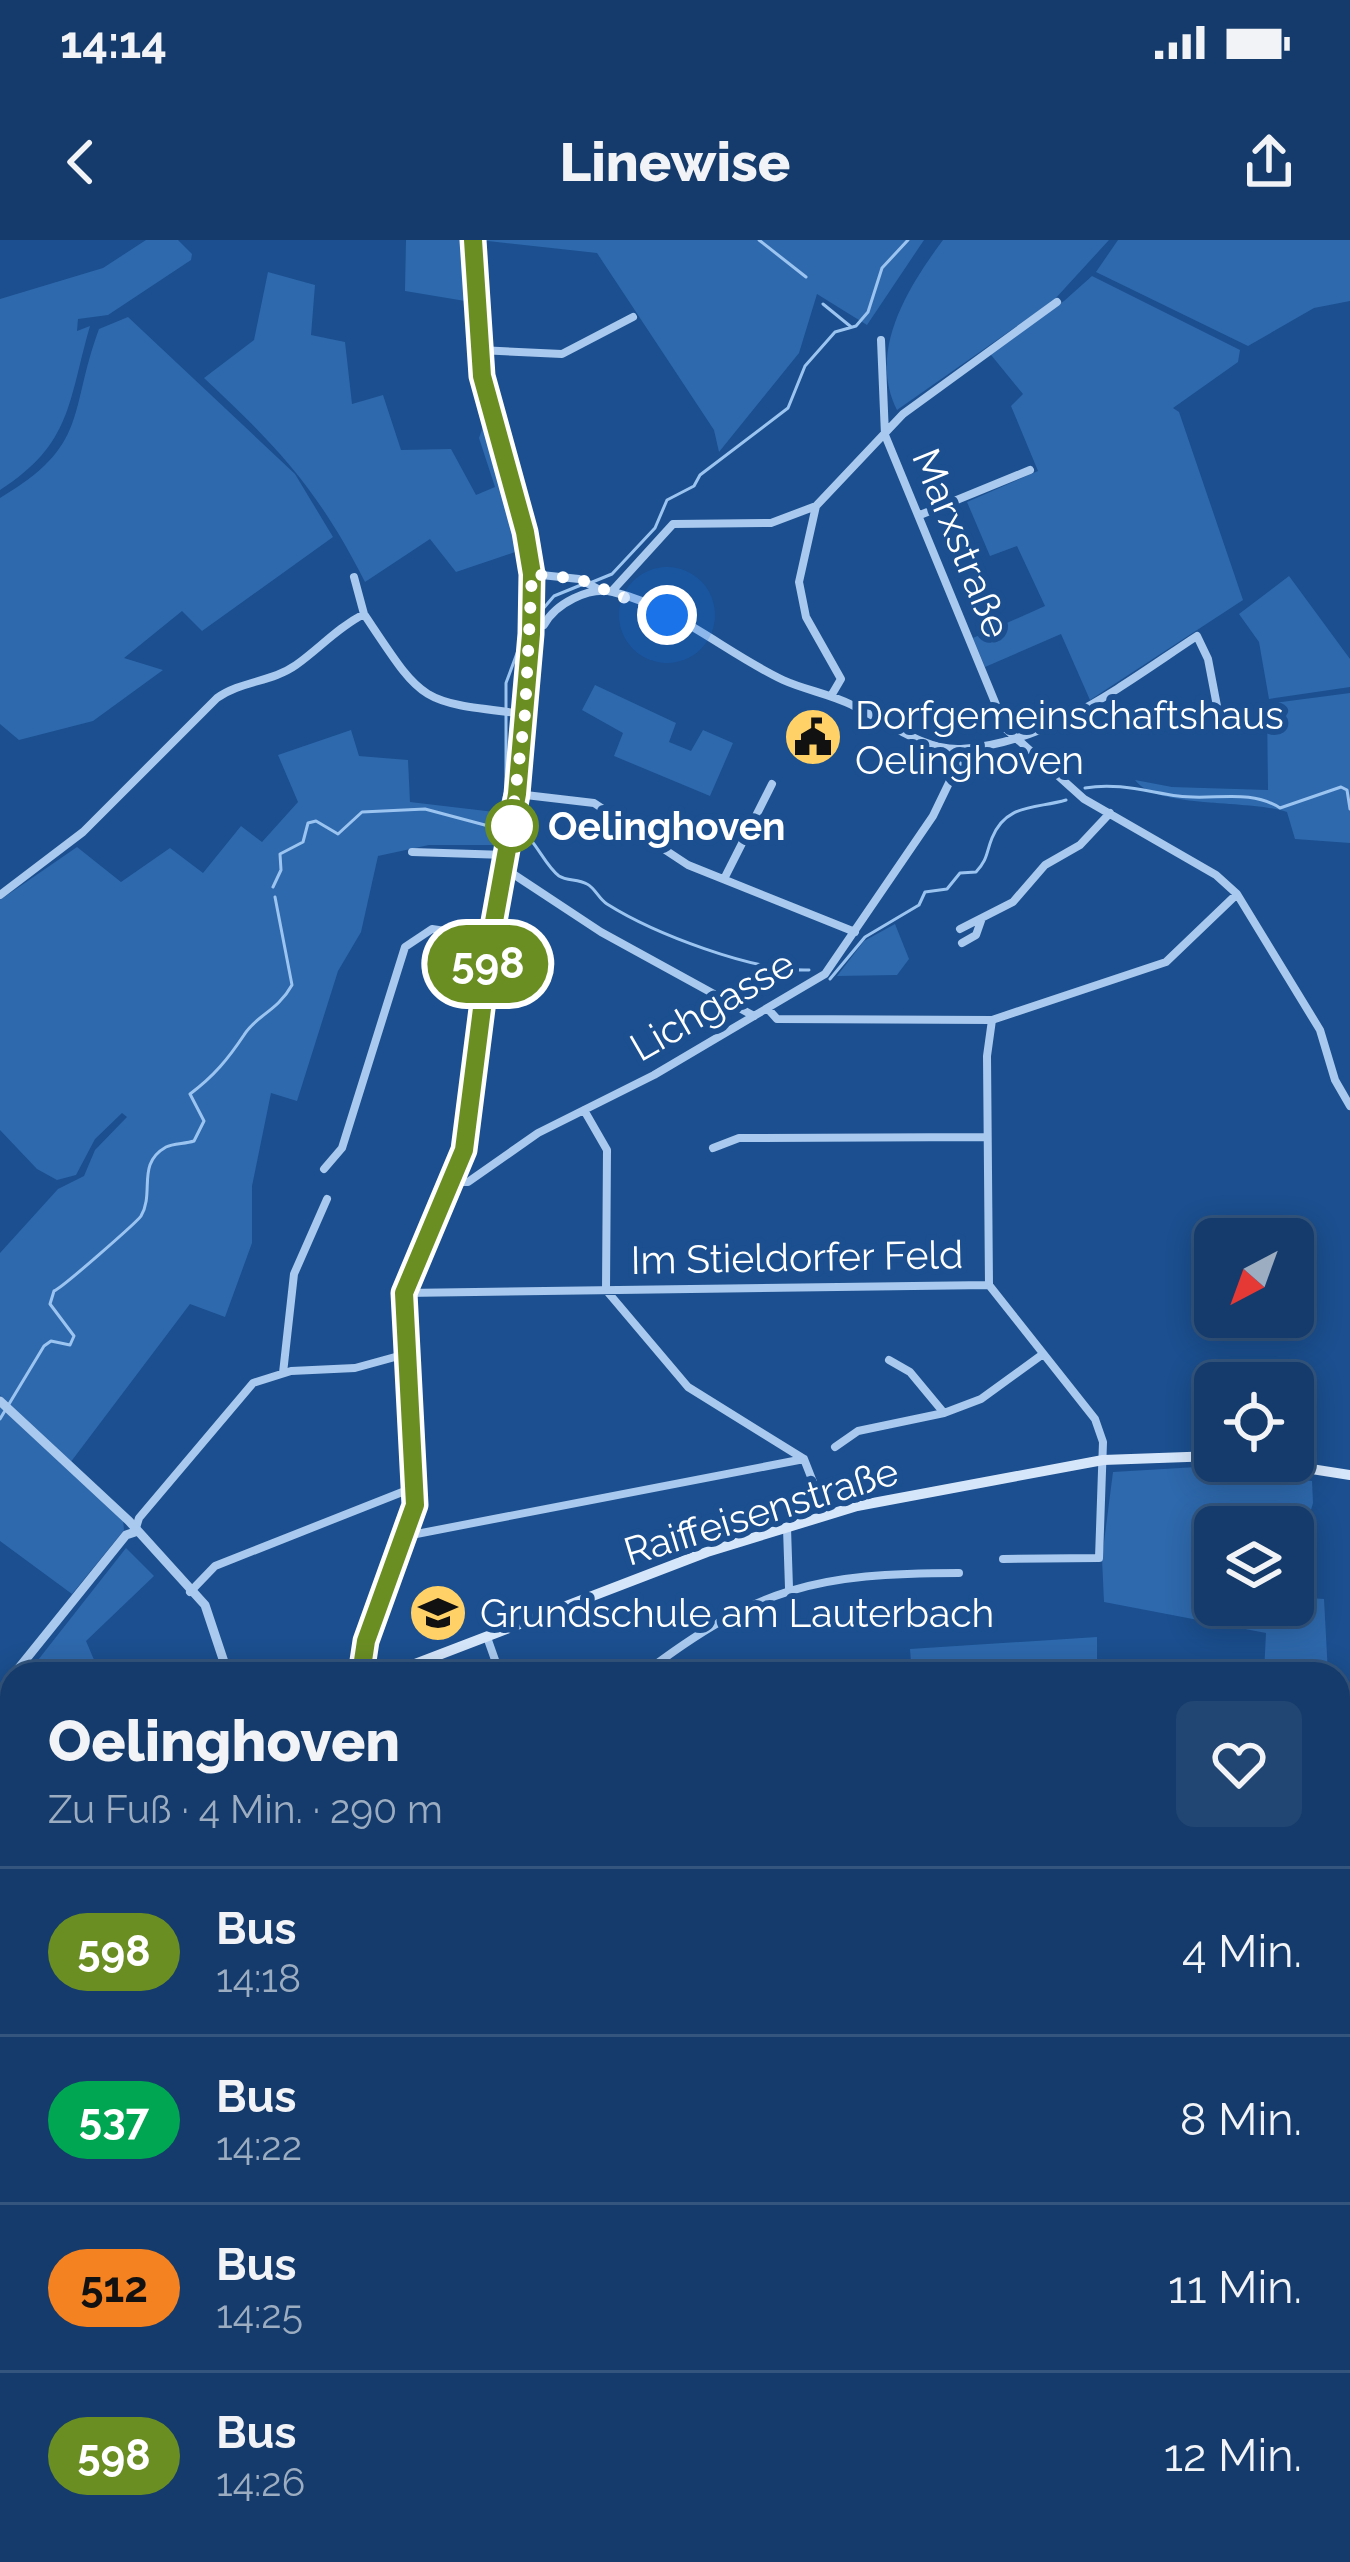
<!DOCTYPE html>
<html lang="de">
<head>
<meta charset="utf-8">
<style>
  :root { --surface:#143b6b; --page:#214673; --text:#f1f3f6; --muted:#9dadc1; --line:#33557e }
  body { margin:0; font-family:Raleway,sans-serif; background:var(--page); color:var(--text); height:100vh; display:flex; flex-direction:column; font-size:45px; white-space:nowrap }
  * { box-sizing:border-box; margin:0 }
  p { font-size:39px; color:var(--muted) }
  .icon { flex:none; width:66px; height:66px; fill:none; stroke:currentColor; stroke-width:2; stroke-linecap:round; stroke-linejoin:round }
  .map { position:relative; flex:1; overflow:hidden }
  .side { position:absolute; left:0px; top:1422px; width:1350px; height:900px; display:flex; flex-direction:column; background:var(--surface); border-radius:36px 36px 0 0; box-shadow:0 6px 30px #0003,0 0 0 3px var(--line) }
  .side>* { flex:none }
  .badge { padding:0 24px; border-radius:39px; font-size:42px; line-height:78px }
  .needle { width:78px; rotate:221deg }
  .tools { position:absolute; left:1194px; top:978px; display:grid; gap:24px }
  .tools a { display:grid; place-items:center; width:120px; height:120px; border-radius:18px; background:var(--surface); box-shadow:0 6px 30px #0003,0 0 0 3px var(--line); font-size:60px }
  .you { position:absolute; width:60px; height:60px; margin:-30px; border:9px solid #fff; border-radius:50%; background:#1a73e8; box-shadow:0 0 0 18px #1a73e833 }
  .map>.badge { position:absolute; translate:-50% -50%; box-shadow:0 0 0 6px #fff }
  .round { display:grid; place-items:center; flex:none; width:126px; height:126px; border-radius:18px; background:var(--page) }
  .summary { display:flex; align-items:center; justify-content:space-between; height:204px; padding:0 48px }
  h1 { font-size:57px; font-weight:800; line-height:90px }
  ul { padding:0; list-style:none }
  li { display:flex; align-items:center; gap:36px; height:168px; padding:0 48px; border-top:3px solid var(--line) }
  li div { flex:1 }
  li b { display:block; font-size:45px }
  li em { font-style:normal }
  li .badge { min-width:132px; font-weight:700; text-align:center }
  .status { display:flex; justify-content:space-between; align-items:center; height:84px; padding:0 60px; background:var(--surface); direction:ltr }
  .status svg { height:33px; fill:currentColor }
  header { display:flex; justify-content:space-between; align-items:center; height:156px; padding:0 48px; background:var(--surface); font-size:54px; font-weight:800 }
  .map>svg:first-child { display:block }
</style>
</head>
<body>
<div class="status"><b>14:14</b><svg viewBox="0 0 49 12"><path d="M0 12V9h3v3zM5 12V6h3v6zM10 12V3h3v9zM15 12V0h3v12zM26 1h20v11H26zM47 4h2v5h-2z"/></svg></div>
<header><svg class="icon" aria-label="back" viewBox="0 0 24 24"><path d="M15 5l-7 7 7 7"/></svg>Linewise<svg class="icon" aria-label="share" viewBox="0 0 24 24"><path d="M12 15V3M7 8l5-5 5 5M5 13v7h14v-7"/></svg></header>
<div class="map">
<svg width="1350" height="2322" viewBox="0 0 1350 2322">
  <rect width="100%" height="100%" fill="#1b4f8f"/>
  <path fill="#2e69ad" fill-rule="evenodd" d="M146,0H178L192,14L191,20L108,75L78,79L77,91L90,86C68,162 72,204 0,250V59L103,28Z
    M406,0H468L471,55L465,61L405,51Z
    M479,0H924L867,85L817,54L799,113L719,212L714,190L597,13Z
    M943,0H1109L1054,60L897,170C867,111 909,46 943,0Z
    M1118,0H1350V61L1314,68L1248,106L1096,32Z
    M268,32L315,45L311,95L345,102L352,164L383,155L401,210L451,209L476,255L495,247L479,198L484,183L518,311L456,332L430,299L365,342C319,251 278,207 204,138L254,100Z
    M1092,36L1240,110L1238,122L1173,168L1179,172L1243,360L1090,460L1061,394L985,427L973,398L1045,366L1017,306L990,316L967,262L1038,231L1011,166L1023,154L987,110L1064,61Z
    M128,77L295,234L333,297L202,391L182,371L124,418L163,430L93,481L19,500L0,484V258C90,205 68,173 99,89Z
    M1289,336L1350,419V447L1269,459L1259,402L1239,374Z
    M595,445L676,483L669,502L691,511L703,490L733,503L710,556L614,516L623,493L582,470Z
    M1350,453V603L1295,599L1287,572C1248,559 1156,569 1135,540L1172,547L1268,550L1267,464Z
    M351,490L359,516L408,520L410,562L503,573L497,605H429L378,616L361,692L338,731L297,861L271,853L252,946V1003L225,1077L190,1064L70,1223L0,1155V1013L58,949L84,936L95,910L127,877L122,873L95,899L76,935L57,940L37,929L0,890V660L77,607L121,642L170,608L203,633L241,586L262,602L298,562L278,515Z
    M895,684L909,719L897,735L837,736L864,701Z
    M0,1167L123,1280L124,1290L72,1354L0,1301Z
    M1197,1227L1312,1241L1313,1263L1303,1297L1316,1305L1308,1358L1324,1359L1328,1434L1264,1433L1266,1393L1104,1362L1102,1318L1113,1232ZM1215,1287H1293V1365H1215Z
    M126,1308L154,1336L86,1401L100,1434H27Z
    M1097,1397V1429L912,1434L910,1409Z
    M0,1456L12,1485V1597L0,1596Z
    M1350,1991V2152L1338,2157V1997Z
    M180,2310H614L599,2322H140Z
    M641,2310H754L768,2320L801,2322H646Z
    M834,2310H1000L974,2322H803Z"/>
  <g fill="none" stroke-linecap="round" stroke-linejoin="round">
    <path stroke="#9cc4f0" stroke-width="3" d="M759,0L806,37
      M823,64L850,86
      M590,343L612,334L655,288L667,260L694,246L700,235L788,168L805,126L835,92L856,86L868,72L882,28L908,0
      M536,377L554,356L581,345
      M1085,548C1118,542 1148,552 1178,556C1213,561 1249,548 1280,568L1341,547L1347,550L1350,569
      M530,599C539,609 548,628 559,636C567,641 578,639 587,644C595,648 599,659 607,664C653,693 753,732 809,730
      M273,647L281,630L280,614L303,602L308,583L316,581L338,594L362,572L425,569L496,588L506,550V443L526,389
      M830,739L865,697L919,665L925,652L947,649L960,633L976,632C988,619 986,613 992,598C1006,563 1036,569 1066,560
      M0,1179L44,1106L51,1101L70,1105L74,1096L50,1064L54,1051C62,1048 137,982 141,976C155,952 136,924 166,907C173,903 185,904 194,901L204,881L190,854C214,836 228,819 244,795C256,775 277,772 292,745L275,657
      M640,1388L661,1377
      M0,1485L12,1498
      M0,1580L12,1564
      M1338,2053L1350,2036
      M738,2310L755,2322
      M462,2322L488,2310
      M826,2322L857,2310"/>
    <path stroke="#a9c9ee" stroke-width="8" d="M881,100L885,195L1006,489L1084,559L1216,635L1237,654L1320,790L1335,840L1350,866
      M479,110L562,114L633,77
      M920,275L1030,230
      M532,334L579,339L600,350
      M354,337L364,374
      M612,351L673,284L771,283L816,266
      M544,385C555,364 589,346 613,352C676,367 726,413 783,440C805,450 830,454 852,465C885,480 923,511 961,509C1050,503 1125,443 1197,396L1208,419L1217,466
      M831,456L841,439L806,377L799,342L816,266L903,174L1057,62
      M517,554L594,563L688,625L855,692
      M412,612L506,615
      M504,628L601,692L754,776
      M724,639L772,544
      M0,655L83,592L217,458C241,441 272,442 296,425C320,408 337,388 364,374C425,465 417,461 525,474
      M960,689L1013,662L1045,625L1080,605L1110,573
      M962,703L976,695L982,678
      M768,769L777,779L992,780L1166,722L1237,654
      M992,780L987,816L989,1045L1095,1179L1103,1202L1099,1318L1003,1319
      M584,870L607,910L606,1050
      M713,908L739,898L987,897
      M324,929L342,908L405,707L432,689L491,698
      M453,942H468L538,893L654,835L825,734L933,576L961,518L959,509
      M606,1050L688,1147L804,1219L826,1275
      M404,1053L989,1045
      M889,1120L910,1132L944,1173L981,1159L1043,1114
      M283,1133L294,1034L327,959
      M835,1207L858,1191L944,1173
      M787,1288L789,1348
      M135,1291L139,1278L253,1143L291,1131L355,1128L406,1114
      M406,1296L804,1219
      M190,1352L215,1326L415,1247
      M488,1400L500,1434
      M643,1434C757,1347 817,1333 959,1333"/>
    <path stroke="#a9c9ee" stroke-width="9" d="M0,1161L129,1281L205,1365L228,1434
      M14,1434L126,1295L135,1292"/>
    <path stroke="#d6e6fa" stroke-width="10" d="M1260,1221L1350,1235
      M361,1434L366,1401L415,1265L404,1053L464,910L491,698L517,554L531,394L532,334L525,293L482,136L473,0
      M389,1434L707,1312L857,1266L1103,1220L1215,1216
      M0,1840L12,1814
      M635,2310L640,2322"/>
  </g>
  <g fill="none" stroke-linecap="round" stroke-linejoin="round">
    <g stroke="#fff" stroke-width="27">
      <path id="line" d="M361,1434L366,1401L415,1265L404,1053L464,910L491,698L517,554L531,394L532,334L525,292L482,136L473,0"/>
    </g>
    <use href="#line" stroke="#6b8e23" stroke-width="18"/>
    <path stroke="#fff" stroke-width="12" stroke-dasharray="0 21.6" d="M512,586L510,595L525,474L532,334L579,339L667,375"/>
  </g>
  <defs>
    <g id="civic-disc" transform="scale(3)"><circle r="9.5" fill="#ffd166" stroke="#1b4f8f"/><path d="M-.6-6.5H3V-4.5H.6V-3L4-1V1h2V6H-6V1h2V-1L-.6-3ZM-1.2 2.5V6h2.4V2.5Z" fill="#111"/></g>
    <g id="school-disc" transform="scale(3)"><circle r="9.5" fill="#ffd166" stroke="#1b4f8f"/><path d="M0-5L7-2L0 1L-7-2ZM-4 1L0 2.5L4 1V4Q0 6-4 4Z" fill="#111"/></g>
  </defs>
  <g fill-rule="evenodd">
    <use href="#civic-disc" x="813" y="497"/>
    <use href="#school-disc" x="438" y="1373"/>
  </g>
  <circle fill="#fff" stroke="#6b8e23" stroke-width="6" cx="512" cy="586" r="24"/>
  <g text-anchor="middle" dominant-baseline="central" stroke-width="12" stroke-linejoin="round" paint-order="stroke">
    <g font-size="39" fill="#fff" stroke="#1b4f8f">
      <text transform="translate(962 303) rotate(68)">Marxstraße</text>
      <text transform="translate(712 765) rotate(-30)">Lichgasse</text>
      <text transform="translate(797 1017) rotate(-1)">Im Stieldorfer Feld</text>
      <text transform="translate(761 1271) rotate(-17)">Raiffeisenstraße</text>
    </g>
    <g font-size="39" fill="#fff" stroke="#1b4f8f" text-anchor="start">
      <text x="855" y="475">Dorfgemeinschaftshaus<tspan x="855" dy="45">Oelinghoven</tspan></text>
      <text x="480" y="1373">Grundschule am Lauterbach</text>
    </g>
    <g font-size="39" font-weight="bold" fill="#fff" stroke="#1b4f8f" text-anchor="start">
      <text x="548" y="586">Oelinghoven</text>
    </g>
  </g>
</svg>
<div class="tools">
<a><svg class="needle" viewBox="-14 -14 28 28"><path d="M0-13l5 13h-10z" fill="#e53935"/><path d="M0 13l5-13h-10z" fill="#9dadc1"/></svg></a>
<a><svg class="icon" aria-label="locate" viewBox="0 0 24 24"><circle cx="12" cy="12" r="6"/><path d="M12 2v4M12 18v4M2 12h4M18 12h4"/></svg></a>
<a><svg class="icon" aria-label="layers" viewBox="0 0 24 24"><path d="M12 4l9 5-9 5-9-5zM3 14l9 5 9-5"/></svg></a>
</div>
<div class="you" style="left:667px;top:375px"></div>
<b class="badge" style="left:488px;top:724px;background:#6b8e23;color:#fff">598</b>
<section class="side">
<div class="summary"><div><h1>Oelinghoven</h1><p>Zu Fuß · 4 Min. · 290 m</p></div><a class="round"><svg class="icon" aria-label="heart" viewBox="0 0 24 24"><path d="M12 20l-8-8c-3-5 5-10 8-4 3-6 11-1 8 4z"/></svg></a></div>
<ul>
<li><span class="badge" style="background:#6b8e23;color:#fff">598</span><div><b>Bus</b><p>14:18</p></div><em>4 Min.</em></li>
<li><span class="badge" style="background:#00a651;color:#fff">537</span><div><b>Bus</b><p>14:22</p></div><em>8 Min.</em></li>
<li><span class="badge" style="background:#f58220;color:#111">512</span><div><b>Bus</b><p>14:25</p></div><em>11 Min.</em></li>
<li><span class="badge" style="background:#6b8e23;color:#fff">598</span><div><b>Bus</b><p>14:26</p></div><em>12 Min.</em></li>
</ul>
</section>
</div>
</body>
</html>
